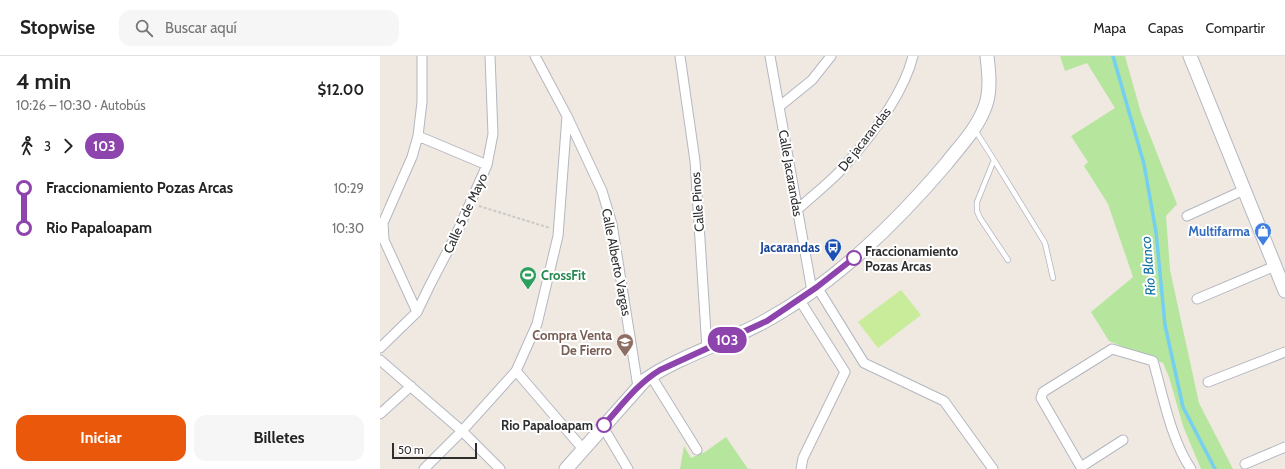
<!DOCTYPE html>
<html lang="es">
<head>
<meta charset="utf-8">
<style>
  :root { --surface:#fff; --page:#f6f6f6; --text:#222; --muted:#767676; --line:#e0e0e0; --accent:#ea580c }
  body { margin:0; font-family:Cabin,sans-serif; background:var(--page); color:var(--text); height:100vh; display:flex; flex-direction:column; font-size:15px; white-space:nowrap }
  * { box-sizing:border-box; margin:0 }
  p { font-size:13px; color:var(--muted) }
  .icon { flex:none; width:22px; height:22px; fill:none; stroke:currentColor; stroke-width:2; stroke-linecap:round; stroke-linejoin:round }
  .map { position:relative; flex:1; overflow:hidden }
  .panel { display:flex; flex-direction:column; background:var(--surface); width:380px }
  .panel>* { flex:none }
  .badge { padding:0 8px; border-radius:13px; font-size:14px; line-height:26px }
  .scale { position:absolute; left:12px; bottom:10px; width:85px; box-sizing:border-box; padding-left:4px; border:2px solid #2e2e2e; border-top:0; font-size:11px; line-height:14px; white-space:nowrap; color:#2e2e2e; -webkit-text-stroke:3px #fff; paint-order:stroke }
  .map>.badge { position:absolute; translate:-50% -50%; box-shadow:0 0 0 2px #fff }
  .legs { display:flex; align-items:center; gap:6px; height:44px; padding:0 16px; font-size:13px }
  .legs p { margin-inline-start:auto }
  .overview { display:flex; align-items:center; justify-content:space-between; height:68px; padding:0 16px }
  h1 { font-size:22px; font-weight:700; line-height:30px }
  .action { display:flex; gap:8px; margin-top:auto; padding:8px 16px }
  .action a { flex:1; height:46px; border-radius:12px; background:var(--accent); color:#fff; font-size:16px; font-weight:700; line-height:46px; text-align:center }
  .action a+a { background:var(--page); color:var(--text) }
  ul { padding:0 16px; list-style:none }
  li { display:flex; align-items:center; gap:14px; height:40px; font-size:15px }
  li i { display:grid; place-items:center; width:6px; height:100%; margin:0 5px; background:currentColor }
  li i::after { content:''; width:10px; height:10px; margin:-5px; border:3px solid; border-radius:50%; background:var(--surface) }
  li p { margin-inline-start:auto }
  li:first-child i { background:linear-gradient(#0000 50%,currentColor 0) }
  li:last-child i { background:linear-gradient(currentColor 50%,#0000 0) }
  header { display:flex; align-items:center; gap:24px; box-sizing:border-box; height:56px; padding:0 20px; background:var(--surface); border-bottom:1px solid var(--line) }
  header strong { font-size:19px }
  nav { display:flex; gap:22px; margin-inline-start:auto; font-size:14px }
  .search { width:280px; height:36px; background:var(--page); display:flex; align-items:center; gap:10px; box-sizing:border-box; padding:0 14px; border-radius:12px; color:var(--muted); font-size:15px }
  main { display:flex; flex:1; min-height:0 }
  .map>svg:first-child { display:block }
</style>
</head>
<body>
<header>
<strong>Stopwise</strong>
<div class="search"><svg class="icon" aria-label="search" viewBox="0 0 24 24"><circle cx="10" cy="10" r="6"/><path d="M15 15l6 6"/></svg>Buscar aquí</div>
<nav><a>Mapa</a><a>Capas</a><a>Compartir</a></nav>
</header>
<main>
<section class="panel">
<div class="overview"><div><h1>4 min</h1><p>10:26 – 10:30 · Autobús</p></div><b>$12.00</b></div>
<div class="legs"><svg class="icon" aria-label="walk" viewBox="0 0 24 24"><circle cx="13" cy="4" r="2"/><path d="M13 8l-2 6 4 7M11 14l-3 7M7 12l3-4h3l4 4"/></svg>3<svg class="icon" aria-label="forward" viewBox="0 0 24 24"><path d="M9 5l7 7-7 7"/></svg><b class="badge" style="background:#8e44ad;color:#fff">103</b></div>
<ul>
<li><i style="color:#8e44ad"></i><b>Fraccionamiento Pozas Arcas</b><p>10:29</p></li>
<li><i style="color:#8e44ad"></i><b>Rio Papaloapam</b><p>10:30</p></li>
</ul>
<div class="action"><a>Iniciar</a><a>Billetes</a></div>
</section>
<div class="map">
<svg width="905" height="413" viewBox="0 0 905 413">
  <rect width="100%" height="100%" fill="#efe9e1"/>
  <path fill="#b6e59e" d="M680,0H745L761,57L797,148L786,160L790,214L819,347L853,413H821L803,370L789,321L783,307L729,285L711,256L753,221L728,148L704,110L708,106L691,80L735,52L707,7L685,15Z
    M346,381L368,413H300L304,390L311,402L325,396Z"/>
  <path fill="#c9ec9a" d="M521,234L541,259L498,292L478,266Z"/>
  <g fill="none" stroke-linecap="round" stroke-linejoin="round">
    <path stroke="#75cff0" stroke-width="3.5" d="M733,0L764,108L776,176L785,269L803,351L835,413"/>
    <g stroke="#b4b7c1" stroke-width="6">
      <path id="service" d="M595,74L614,104L597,146V155L600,162L628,204
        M614,104L665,187L673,222"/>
    </g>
    <g stroke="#b4b7c1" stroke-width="11">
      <path id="minor" d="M155,0L187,60L222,135L232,168L258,331
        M300,0L315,105L327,293
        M390,0L432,235
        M400,50L432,24L451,0
        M38,80L107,109
        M418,153C432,140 448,128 461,114C489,83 523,41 533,0
        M807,160L864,134
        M437,231L484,307L564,345L613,413
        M419,243L465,316L423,402L421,413
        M817,243L895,210
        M37,256L4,184L3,167L32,101L38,80L42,46V0
        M0,292L37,256L49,231L75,181L107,109L113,78L110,0
        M0,304L82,375L120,413
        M136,315L203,393
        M271,320L317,394
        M828,326L905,296
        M0,358L31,330
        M223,371L248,413
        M865,408L905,391
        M701,411L743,384
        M44,413L82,375L136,315L157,268L178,180L187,60
        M702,413L661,342L663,336L732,293L773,305C783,339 791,384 811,413"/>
    </g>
    <g stroke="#b4b7c1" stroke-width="15">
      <path id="secondary" d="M810,0L905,235
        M186,413L265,324C301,299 349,286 387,264C456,226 515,168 566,108C580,90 597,73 605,51C611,35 609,17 607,0"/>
    </g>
    <path stroke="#c9c9c9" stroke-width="2" stroke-dasharray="3 2" stroke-linecap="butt" d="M99,150L170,172"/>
    <use href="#service" stroke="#fff" stroke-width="4.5"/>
    <use href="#minor" stroke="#fff" stroke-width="9"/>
    <use href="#secondary" stroke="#fff" stroke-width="13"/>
  </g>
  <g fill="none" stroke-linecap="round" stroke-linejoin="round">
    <g stroke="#fff" stroke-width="9">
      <path id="line-1" d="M224,369C242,349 257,328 280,314L387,265L437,231L474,202"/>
    </g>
    <use href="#line-1" stroke="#8e44ad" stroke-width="6"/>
  </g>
  <defs>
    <g id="shop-pin" transform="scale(0.9)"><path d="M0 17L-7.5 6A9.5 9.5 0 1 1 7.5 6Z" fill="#3f7fe0" stroke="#fff"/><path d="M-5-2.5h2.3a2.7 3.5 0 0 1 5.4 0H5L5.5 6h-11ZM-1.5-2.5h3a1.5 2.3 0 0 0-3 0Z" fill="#fff"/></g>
    <g id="bus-pin" transform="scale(0.9)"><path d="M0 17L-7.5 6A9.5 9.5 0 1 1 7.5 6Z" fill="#1a4fb4" stroke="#fff"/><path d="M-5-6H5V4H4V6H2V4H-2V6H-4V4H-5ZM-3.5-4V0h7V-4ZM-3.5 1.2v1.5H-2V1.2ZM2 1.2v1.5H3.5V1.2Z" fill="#fff"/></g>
    <g id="stadium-pin" transform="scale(0.9)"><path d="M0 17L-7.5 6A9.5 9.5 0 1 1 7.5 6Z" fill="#2e9e5b" stroke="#fff"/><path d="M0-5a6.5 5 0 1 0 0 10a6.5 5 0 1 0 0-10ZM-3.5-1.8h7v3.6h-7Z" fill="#fff"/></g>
    <g id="school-pin" transform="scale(0.9)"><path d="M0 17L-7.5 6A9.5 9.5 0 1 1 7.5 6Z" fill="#8d6e63" stroke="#fff"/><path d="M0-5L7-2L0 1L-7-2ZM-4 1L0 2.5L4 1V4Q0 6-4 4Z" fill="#fff"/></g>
  </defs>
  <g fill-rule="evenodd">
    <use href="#shop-pin" x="883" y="175"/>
    <use href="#bus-pin" x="453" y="191"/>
    <use href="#stadium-pin" x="148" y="219"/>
    <use href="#school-pin" x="245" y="286"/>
  </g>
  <g fill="#fff" stroke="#8e44ad" stroke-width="2">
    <circle cx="474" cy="202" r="7"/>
    <circle cx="224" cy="369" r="7"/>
  </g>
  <g text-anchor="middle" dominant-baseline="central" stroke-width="4" stroke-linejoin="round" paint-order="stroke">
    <g font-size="13" fill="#2e2e2e" stroke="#fff">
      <text transform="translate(484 83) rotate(-52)">De jacarandas</text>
      <text transform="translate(411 117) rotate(80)">Calle Jacarandas</text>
      <text transform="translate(317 146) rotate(-94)">Calle Pinos</text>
      <text transform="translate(85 157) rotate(-65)">Calle 5 de Mayo</text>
      <text transform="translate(237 206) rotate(79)">Calle Alberto Vargas</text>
    </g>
    <g font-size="13" font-weight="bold" fill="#366cbe" stroke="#fff" text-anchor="end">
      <text x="870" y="175">Multifarma</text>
    </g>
    <g font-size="13" font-weight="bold" fill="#164399" stroke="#fff" text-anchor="end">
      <text x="440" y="191">Jacarandas</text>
    </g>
    <g font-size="13" font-weight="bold" fill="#2e2e2e" stroke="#fff" text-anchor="start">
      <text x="485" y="195">Fraccionamiento<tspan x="485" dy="15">Pozas Arcas</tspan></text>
      <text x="213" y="369" text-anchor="end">Rio Papaloapam</text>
    </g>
    <g font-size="13" font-weight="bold" fill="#27864d" stroke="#fff" text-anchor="start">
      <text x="161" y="219">CrossFit</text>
    </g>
    <g font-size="13" font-weight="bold" fill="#785e54" stroke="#fff" text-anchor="end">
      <text x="232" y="279">Compra Venta<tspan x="232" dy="15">De Fierro</tspan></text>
    </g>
    <g font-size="14" font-style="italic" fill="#0d6fa3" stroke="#fff">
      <text transform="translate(768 210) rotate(-95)">Río Blanco</text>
    </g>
  </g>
</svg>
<div class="scale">50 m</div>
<b class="badge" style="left:347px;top:284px;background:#8e44ad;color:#fff">103</b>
</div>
</main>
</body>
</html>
